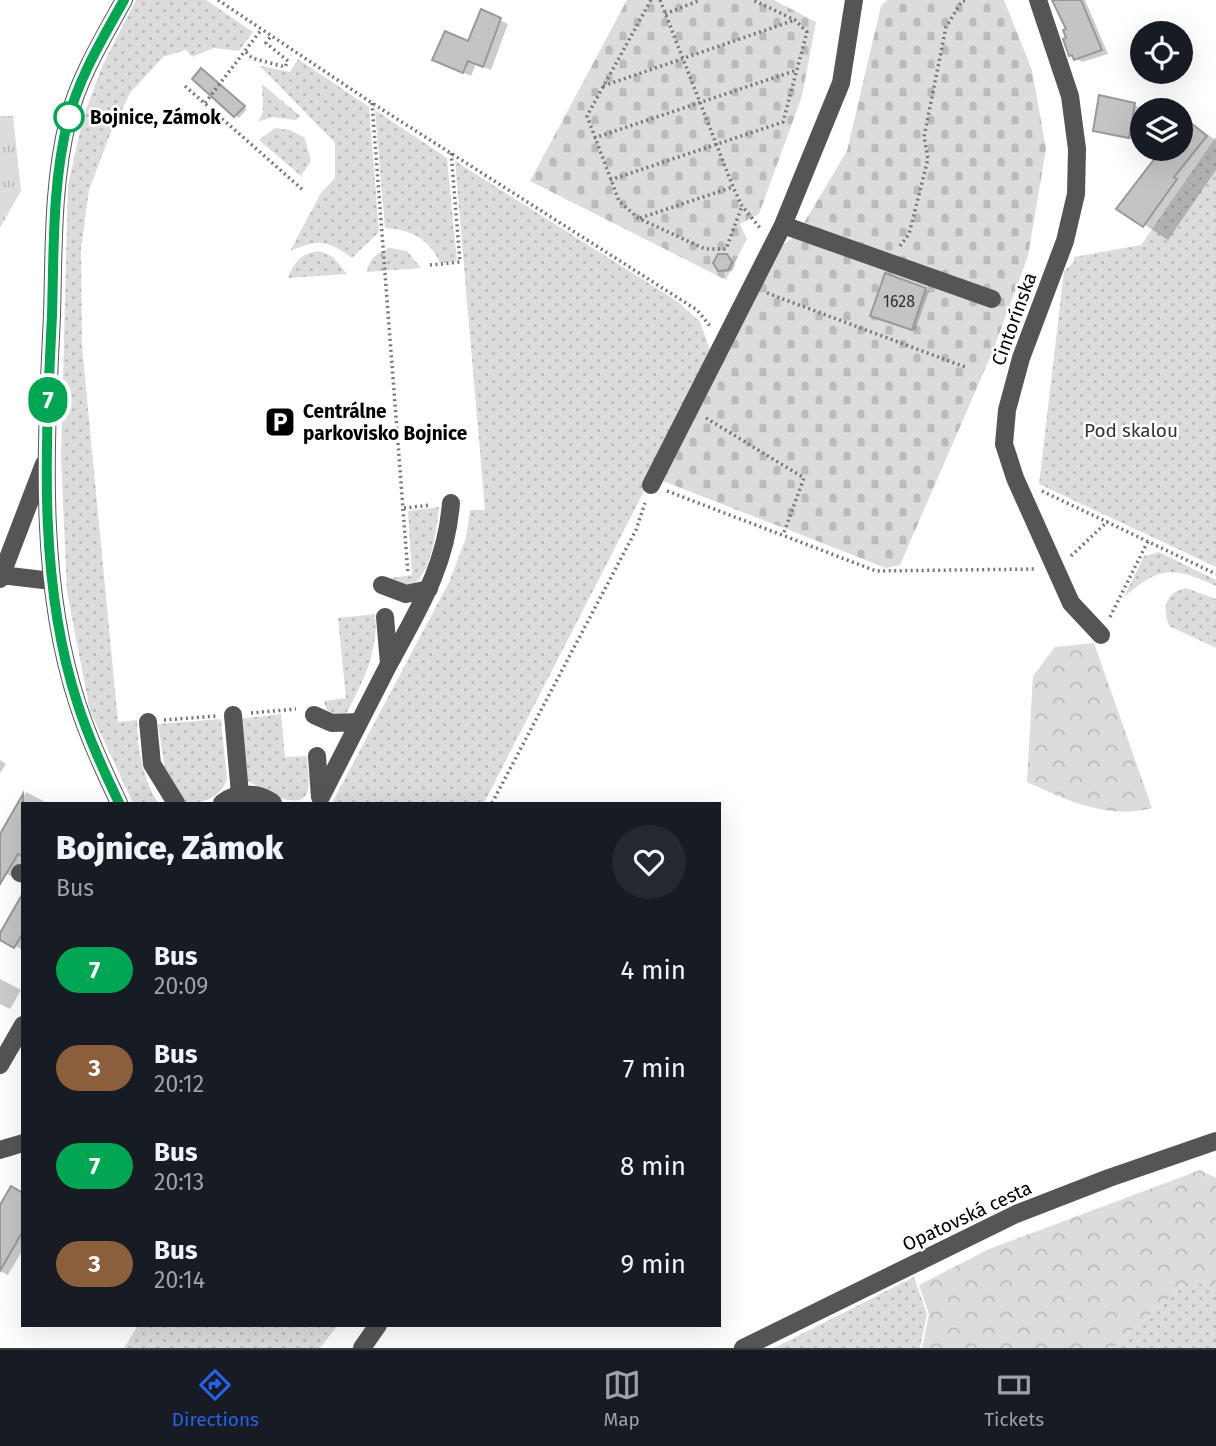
<!DOCTYPE html>
<html lang="en">
<head>
<meta charset="utf-8">
<style>
  :root { --surface:#171b24; --page:#242831; --text:#f1f3f6; --muted:#9ea1a6; --line:#363941; --accent:#2563eb }
  body { margin:0; font-family:"Fira Sans",sans-serif; background:var(--page); color:var(--text); height:100vh; display:flex; flex-direction:column; font-size:26px; white-space:nowrap }
  * { box-sizing:border-box; margin:0 }
  p { font-size:23px; color:var(--muted) }
  .icon { flex:none; width:38px; height:38px; fill:none; stroke:currentColor; stroke-width:2; stroke-linecap:round; stroke-linejoin:round }
  .map { position:relative; flex:1; overflow:hidden }
  .panel { position:absolute; left:21px; top:802px; width:700px; height:525px; display:flex; flex-direction:column; background:var(--surface); border-radius:0px; box-shadow:0 7px 28px #0002 }
  .panel>* { flex:none }
  .badge { padding:0 14px; border-radius:23px; font-size:24px; line-height:46px }
  .controls { position:absolute; left:1130px; top:21px; display:grid; gap:14px }
  .controls a { display:grid; place-items:center; width:63px; height:63px; border-radius:50%; background:var(--surface); box-shadow:0 7px 28px #0002; font-size:35px }
  .map>.badge { position:absolute; translate:-50% -50%; box-shadow:0 0 0 4px #fff }
  .round { display:grid; place-items:center; flex:none; width:74px; height:74px; border-radius:37px; background:var(--page) }
  .overview { display:flex; align-items:center; justify-content:space-between; height:119px; padding:0 35px }
  h1 { font-size:33px; font-weight:800; line-height:52px }
  ul { padding:0; list-style:none }
  li { display:flex; align-items:center; gap:21px; height:98px; padding:0 35px }
  li div { flex:1 }
  li b { display:block; font-size:26px }
  li em { font-style:normal }
  li .badge { min-width:77px; font-weight:700; text-align:center }
  .tabs { display:flex; justify-content:space-around; align-items:center; height:98px; border-top:2px solid var(--line); background:var(--surface); font-size:19px; color:var(--muted) }
  .tabs a { display:grid; justify-items:center; gap:4px }
  .tabs .current { color:var(--accent) }
  .map>svg:first-child { display:block }
</style>
</head>
<body>
<div class="map">
<svg width="1216" height="1348" viewBox="0 0 1216 1348">
  <defs>
    <pattern id="grass-dots" width="8" height="8" patternUnits="userSpaceOnUse" patternTransform="scale(1.75)"><rect width="8" height="8" fill="#dcdcdc"/><path d="M2 2h.1M6 6h.1" fill="none" stroke="#bbb" stroke-width="1.8" stroke-linecap="round"/></pattern>
    <pattern id="forest-crowns" width="20" height="18" patternUnits="userSpaceOnUse" patternTransform="scale(1.75)"><rect width="20" height="18" fill="#dcdcdc"/><path d="M2 6a3 3 0 1 1 6 0M12 15a3 3 0 1 1 6 0" fill="none" stroke="#bbb"/></pattern>
    <pattern id="cemetery-stones" width="16" height="16" patternUnits="userSpaceOnUse" patternTransform="scale(1.75)"><rect width="16" height="16" fill="#dcdcdc"/><path d="M2 7V4a2 2 0 0 1 4 0v3zM10 15v-3a2 2 0 0 1 4 0v3z" fill="#bbb"/></pattern>
    <pattern id="park-tufts" width="24" height="20" patternUnits="userSpaceOnUse" patternTransform="scale(1.75)"><rect width="24" height="20" fill="#dcdcdc"/><path d="M3 7l-1-3M5 7V3M7 7l1-3M15 17l-1-3M17 17v-4M19 17l1-3" fill="none" stroke="#bbb"/></pattern>
  </defs>
  <rect width="100%" height="100%" fill="#fff"/>
  <path fill="url(#grass-dots)" d="M136,0H206L253,32L239,51L214,48L192,57L186,50L163,57L130,93L109,137L89,190L81,249L82,346L118,722L137,720C138,751 142,777 158,803H133L90,711L67,592L61,457L68,185L83,118L102,66Z
    M298,59L369,107L379,232L352,258C325,239 319,239 290,251L321,193L335,178V143L260,66L290,72Z
    M262,84L300,116L296,120L272,117L258,122L263,112Z
    M375,110L447,158L457,261L440,263C429,238 411,230 385,228Z
    M275,128L290,130L305,138L311,161L301,176L259,140Z
    M1216,137V567L1039,484L1064,271L1074,262V257L1141,245Z
    M455,161L677,301L700,322L710,350L637,505L484,803H332L450,580L466,538L470,510H485Z
    M391,248L407,251L421,268L367,272C369,258 378,252 391,248Z
    M320,251L333,257L347,274L288,278C294,262 301,253 320,251Z
    M439,507C437,528 431,580 408,587L399,585L391,578L412,575L408,511Z
    M1159,552L1216,580V586C1174,566 1159,566 1124,597L1144,556Z
    M1186,588L1216,599V648L1169,626C1162,607 1165,593 1186,588Z
    M375,614C379,651 363,682 346,714H334L326,709L324,701L346,698L338,618Z
    M281,714L285,757L307,756C307,766 310,780 308,790C301,816 258,787 245,779L238,719Z
    M221,719L227,780C219,798 204,803 186,803L165,770L158,724Z
    M914,1277L927,1314L920,1348H774Z
    M1192,1278L1216,1293V1348H1112Z
    M138,1325H338L320,1348H124Z"/>
  <path fill="url(#forest-crowns)" d="M1094,643L1152,808C1108,820 1066,800 1027,782L1033,676L1055,647Z
    M1200,1170L1216,1178V1293L1192,1278L1112,1348H922L929,1314L919,1285L989,1249Z"/>
  <path fill="url(#cemetery-stones)" d="M627,0H774L816,22L802,96L759,214L740,224L747,239L726,280L530,181Z
    M887,0H1004L1032,70L1046,149L1028,256L992,353L900,565L886,568L663,481L782,245L796,236L847,151L881,6Z"/>
  <path fill="url(#park-tufts)" d="M0,116H13L21,191L0,228Z"/>
  <path fill="#0003" d="M1054,0H1085L1108,54L1082,62L1070,55L1069,30Z
    M500,20L508,24L491,70L476,64L471,76L442,64Z
    M205,72L247,109L239,118L194,79Z
    M1134,105L1138,107L1132,139L1095,130Z
    M1186,121L1216,140V170L1168,240L1119,208L1165,149H1181Z
    M727,256L735,265L732,271L724,272L720,270Z
    M886,275L929,291L915,331L876,317Z
    M0,760L6,764L0,773Z
    M26,792L47,803H23V863L14,878L0,870V838Z
    M23,908V950L0,938Z
    M0,979L21,990L10,1009L0,1004Z
    M23,1195V1249L8,1275L0,1271V1203Z"/>
  <path fill="#c4c4c4" stroke="#999" stroke-width="2" d="M1052,0H1081L1102,50L1074,60L1072,55L1069,56L1063,39L1066,38L1063,30L1066,29Z
    M481,9L501,18L483,67L468,61L463,73L432,60L445,31L468,41Z
    M201,68L245,106L234,117L192,79Z
    M1099,95L1135,103L1129,138L1093,131Z
    M1181,115L1207,136L1174,177L1177,179L1143,227L1116,209L1162,149H1181Z
    M718,254H727L732,262L728,270L718,271L713,263Z
    M885,273L926,288L912,330L870,316Z
    M23,794V857L18,854L0,884V834Z
    M23,893V933L14,948L0,940V933Z
    M11,1186L23,1193V1231L0,1271V1205Z"/>
  <g fill="none" stroke-linecap="round" stroke-linejoin="round">
    <path stroke="#777" stroke-width="3.5" stroke-dasharray="2 3.5" stroke-linecap="butt" d="M218,0L372,103L697,310L711,327
      M651,0L587,116L619,201L638,218L705,249H726L742,206
      M660,0L733,187L742,206L761,229
      M665,14L700,0
      M246,52L252,58L285,67L288,61L266,43L271,36
      M185,86L303,190
      M603,86L795,20
      M205,103L261,30
      M372,103L408,574
      M594,138L797,70
      M610,180L783,122L807,32L795,20L753,0
      M640,218L733,187
      M900,246L909,234L928,159L924,137L946,27L962,1L968,0
      M430,265L460,262L451,152
      M767,293L965,367
      M706,418L804,478L783,535
      M667,491L876,571L1037,569
      M1042,491L1216,574
      M404,508L431,505
      M1071,556L1108,521
      M1110,617L1148,541
      M251,713L296,709
      M164,720L216,716
      M492,803L636,530L645,503"/>
    <path stroke="#555" stroke-width="18" d="M1038,0L1070,96L1077,149L1076,194L1065,241L1021,358L1007,410L1004,444L1015,478L1071,603L1101,635
      M783,225L992,299
      M651,485L783,225L841,83L854,0
      M1,575L52,581
      M0,579L44,464
      M382,585L406,594L429,589
      M389,664C418,610 446,567 451,503
      M233,715L240,794
      M314,715L332,723L359,722
      M148,722L152,764L176,803
      M317,756L320,797
      M321,797L389,664L385,617
      M119,803C104,771 89,739 78,705C37,581 46,444 52,315C54,250 52,184 68,120C79,77 103,38 124,0
      M222,803C237,791 258,792 273,803
      M20,873L23,874
      M0,1065L23,1025
      M0,1150L23,1143
      M362,1348L378,1325
      M743,1348L1016,1214L1109,1178L1216,1141"/>
  </g>
  <g fill="none" stroke-linecap="round" stroke-linejoin="round">
    <g stroke="#fff" stroke-width="16">
      <path id="line" d="M119,803C104,771 89,739 78,705C37,581 46,444 52,315C54,250 52,184 68,120C79,77 103,38 124,0"/>
    </g>
    <use href="#line" stroke="#00a651" stroke-width="10"/>
  </g>
  <defs>
    <g id="parking-square" transform="scale(1.575)"><rect x="-9" y="-9" width="18" height="18" rx="4" fill="#000" stroke="#fff"/><path d="M-3.5-5.5H1a3.5 3.5 0 0 1 0 7H-1V5.5H-3.5ZM-1-3.4V-.6H.8a1.4 1.4 0 0 0 0-2.8Z" fill="#fff"/></g>
  </defs>
  <g fill-rule="evenodd">
    <use href="#parking-square" x="280" y="422"/>
  </g>
  <circle fill="#fff" stroke="#00a651" stroke-width="3.5" cx="69" cy="117" r="14"/>
  <g text-anchor="middle" dominant-baseline="central" stroke-width="5" stroke-linejoin="round" paint-order="stroke">
    <g font-size="16" fill="#313131">
      <text x="899" y="301">1628</text>
    </g>
    <g font-size="19" font-weight="bold" fill="#000" stroke="#fff" text-anchor="start">
      <text x="90" y="117">Bojnice, Zámok</text>
    </g>
    <g font-size="19" fill="#000" stroke="#fff">
      <text transform="translate(1014 319) rotate(-70)">Cintorínska</text>
      <text transform="translate(967 1216) rotate(-25)">Opatovská cesta</text>
    </g>
    <g font-size="19" font-weight="bold" fill="#000" stroke="#fff" text-anchor="start">
      <text x="303" y="411">Centrálne<tspan x="303" dy="22">parkovisko Bojnice</tspan></text>
    </g>
    <g font-size="19" fill="#333" stroke="#fff">
      <text x="1131" y="430">Pod skalou</text>
    </g>
  </g>
</svg>
<div class="controls">
<a><svg class="icon" aria-label="locate" viewBox="0 0 24 24"><circle cx="12" cy="12" r="6"/><path d="M12 2v4M12 18v4M2 12h4M18 12h4"/></svg></a>
<a><svg class="icon" aria-label="layers" viewBox="0 0 24 24"><path d="M12 4l9 5-9 5-9-5zM3 14l9 5 9-5"/></svg></a>
</div>
<b class="badge" style="left:48px;top:400px;background:#00a651;color:#fff">7</b>
<section class="panel">
<div class="overview"><div><h1>Bojnice, Zámok</h1><p>Bus</p></div><a class="round"><svg class="icon" aria-label="heart" viewBox="0 0 24 24"><path d="M12 20l-8-8c-3-5 5-10 8-4 3-6 11-1 8 4z"/></svg></a></div>
<ul>
<li><span class="badge" style="background:#00a651;color:#fff">7</span><div><b>Bus</b><p>20:09</p></div><em>4 min</em></li>
<li><span class="badge" style="background:#8b5e3c;color:#fff">3</span><div><b>Bus</b><p>20:12</p></div><em>7 min</em></li>
<li><span class="badge" style="background:#00a651;color:#fff">7</span><div><b>Bus</b><p>20:13</p></div><em>8 min</em></li>
<li><span class="badge" style="background:#8b5e3c;color:#fff">3</span><div><b>Bus</b><p>20:14</p></div><em>9 min</em></li>
</ul>
</section>
</div>
<nav class="tabs">
<a class="current"><svg class="icon" aria-label="directions" viewBox="0 0 24 24"><path d="M12 3l9 9-9 9-9-9zM9 14v-3h6M13 9l2 2-2 2"/></svg>Directions</a>
<a><svg class="icon" aria-label="map" viewBox="0 0 24 24"><path d="M3 6l6-2 6 2 6-2v14l-6 2-6-2-6 2zM9 4v14M15 6v14"/></svg>Map</a>
<a><svg class="icon" aria-label="tickets" viewBox="0 0 24 24"><path d="M3 7h18v10H3zM15 7v10"/></svg>Tickets</a>
</nav>
</body>
</html>
